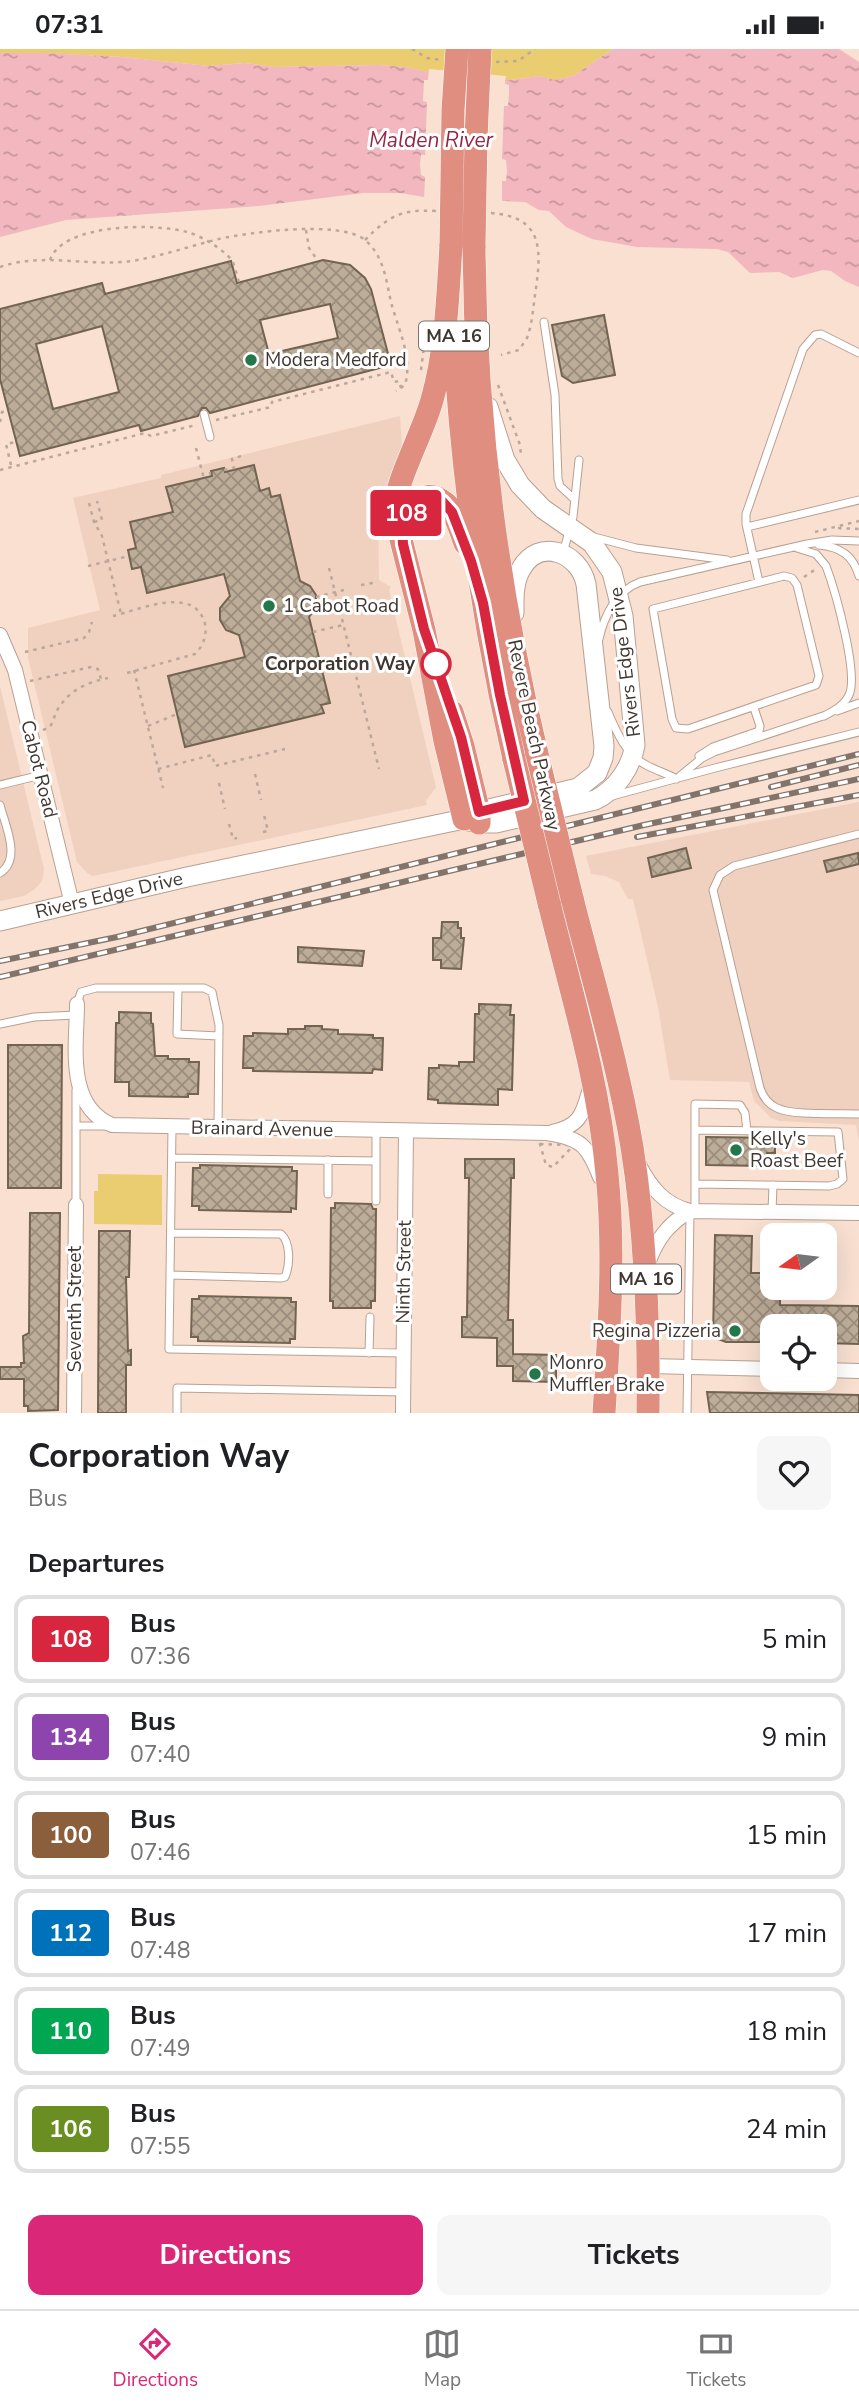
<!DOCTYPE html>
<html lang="en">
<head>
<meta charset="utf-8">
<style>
  :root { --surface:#fff; --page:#f6f6f6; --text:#202124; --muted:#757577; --line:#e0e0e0; --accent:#db2777 }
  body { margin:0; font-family:"Nunito Sans",sans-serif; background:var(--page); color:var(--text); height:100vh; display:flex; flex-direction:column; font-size:26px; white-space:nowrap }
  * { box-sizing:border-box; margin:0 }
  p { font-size:23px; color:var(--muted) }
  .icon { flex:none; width:38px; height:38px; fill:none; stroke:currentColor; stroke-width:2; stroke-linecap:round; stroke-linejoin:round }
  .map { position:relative; height:1364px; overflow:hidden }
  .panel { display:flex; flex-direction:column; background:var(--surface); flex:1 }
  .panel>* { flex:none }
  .badge { padding:0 14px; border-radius:5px; font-size:24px; line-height:46px }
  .needle { width:46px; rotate:256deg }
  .buttons { position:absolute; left:760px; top:1174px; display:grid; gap:14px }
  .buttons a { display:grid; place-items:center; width:77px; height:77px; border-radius:14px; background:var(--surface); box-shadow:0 7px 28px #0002; font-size:35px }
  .map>.badge { position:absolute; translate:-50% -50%; box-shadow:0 0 0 4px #fff }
  h2 { padding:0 28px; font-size:26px; line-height:63px }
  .round { display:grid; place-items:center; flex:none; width:74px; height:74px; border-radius:14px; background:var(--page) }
  .overview { display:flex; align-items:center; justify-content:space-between; height:119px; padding:0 28px }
  h1 { font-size:33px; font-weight:700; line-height:52px }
  .cta { display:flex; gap:14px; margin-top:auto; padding:14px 28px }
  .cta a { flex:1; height:80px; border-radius:14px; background:var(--accent); color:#fff; font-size:28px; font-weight:700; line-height:80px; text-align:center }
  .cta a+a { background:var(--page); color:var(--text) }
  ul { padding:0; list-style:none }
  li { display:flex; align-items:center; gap:21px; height:88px; margin:0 14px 10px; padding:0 14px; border:4px solid var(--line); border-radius:14px }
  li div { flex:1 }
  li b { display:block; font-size:26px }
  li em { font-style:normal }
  li .badge { min-width:77px; font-weight:700; text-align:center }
  .status { display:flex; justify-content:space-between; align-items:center; height:49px; padding:0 35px; background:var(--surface); direction:ltr }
  .status svg { height:19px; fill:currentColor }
  .menu { display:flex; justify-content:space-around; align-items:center; height:98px; border-top:2px solid var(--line); background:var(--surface); font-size:19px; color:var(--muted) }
  .menu a { display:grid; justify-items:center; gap:4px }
  .menu .current { color:var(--accent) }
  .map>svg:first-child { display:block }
</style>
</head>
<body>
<div class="status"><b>07:31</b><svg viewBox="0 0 49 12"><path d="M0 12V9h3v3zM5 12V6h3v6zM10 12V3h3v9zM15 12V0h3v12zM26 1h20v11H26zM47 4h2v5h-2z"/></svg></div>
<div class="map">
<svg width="859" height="1364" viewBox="0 0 859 1364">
  <defs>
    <pattern id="water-ripples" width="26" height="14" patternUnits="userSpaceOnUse" patternTransform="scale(1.75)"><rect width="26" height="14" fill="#f3b7bf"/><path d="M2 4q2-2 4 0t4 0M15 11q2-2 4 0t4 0" fill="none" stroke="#c6969c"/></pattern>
    <pattern id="building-cross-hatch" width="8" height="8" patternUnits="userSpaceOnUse" patternTransform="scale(1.75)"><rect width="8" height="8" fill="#bcac98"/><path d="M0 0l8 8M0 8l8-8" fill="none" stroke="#9a8d7d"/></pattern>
  </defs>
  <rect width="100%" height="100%" fill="#f9e0d1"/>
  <path fill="#f0d1bf" d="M400,367L402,400L392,439L378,467L379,531L391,538L389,541L436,738L426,752L427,756L93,827L87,824L77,813L28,609V579L100,561L73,449L161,429V426Z
    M0,637L44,820L42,832L35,840L24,847L0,852Z
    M859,753V1092L856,1076L779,1072L771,1069L754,1052L749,1033L670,1031L658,958L633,850H628L619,833L605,827L591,825L586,807Z"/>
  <path fill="#e9cd70" d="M0,0H613L573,27L554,31L540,27L510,31L487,30L440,26L405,18L378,16L275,18L244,14L209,17L122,8L45,4H0Z
    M98,1125L162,1126V1176L94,1175V1142H98Z"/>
  <path fill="url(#water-ripples)" d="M613,0H839L859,13V238L845,232L831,222L823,221L793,229L779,223L750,224L728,203L717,200L637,198L592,190L566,178L549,162L539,161L525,153L424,148L400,144H363L259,157L66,171L0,188V4H45L122,8L209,17L244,14L275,18L378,16L405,18L441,26L487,30L510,31L540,27L554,31L573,27Z"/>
  <path fill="#f9e0d1" d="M429,20L506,27L505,35L509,36V46L508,57H504L502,110L506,111L507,122L506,132H502V155L424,152L425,128L421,126L420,116L421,105L425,106L427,53L423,52L424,31H428Z"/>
  <path fill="url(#building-cross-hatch)" stroke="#736451" stroke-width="2" fill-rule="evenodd" d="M323,211L350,216L365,229L371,240L391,316L210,364L206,359H202L198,367L141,382L139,376L20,407L0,330V260L102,234L105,245L231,212L237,234ZM330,255L338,289L269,305L260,271ZM102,277L119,343L53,360L36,295Z
    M604,266L615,326L573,334L562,327L552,276Z
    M254,416L260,442L269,439L271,448L280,446L300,532L310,537L316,546V559L309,568L330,654L321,656L324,664L185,698L168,627L245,608L239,586L226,581L220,571V559L230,547L224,525L147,544L141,518L132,520L128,501L136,499L130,473L173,463L166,438L212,427L211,422L224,419L225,423Z
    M686,799L691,819L652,828L648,809Z
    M858,804L859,815L827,823L824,812Z
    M442,873H458V879H461V889H464L461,920L441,919V911H433V889H441Z
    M298,898L364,902L362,917L298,913Z
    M479,955L511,956L510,966H514L512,1041L498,1040V1056L438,1054V1051L428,1050L429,1019H439V1016L459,1017V1013H474L475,965H479Z
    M119,963L151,964V974L153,975L155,1007H168V1010H189V1013H199L198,1045H188V1048L129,1047V1033H115L116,974H119Z
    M305,977H322V980L338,981V985L373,986V989H383L382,1021L373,1020L372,1024L253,1022V1019H243L244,987H253V984L288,985V980H305Z
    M8,996H62L61,1139H8Z
    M706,1088L775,1089V1104H767V1117L706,1116Z
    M465,1110H514V1129H511L508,1271H513V1305L556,1306V1333L513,1332V1317H497V1289L462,1288V1268H467L469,1129H465Z
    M200,1116L292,1118V1122H297L296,1160L291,1159V1163L199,1161V1157H192L193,1119H200Z
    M335,1154L371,1155L373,1160H376L375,1252H371V1259H333V1252H330L331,1159H335Z
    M30,1164H60L58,1361L28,1362V1357H24V1330H0V1318H21V1314H24L23,1287L29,1284Z
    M99,1182H130L129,1228H126L128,1302L131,1301V1316H126V1364H98Z
    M715,1186L752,1187L751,1224H767L766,1237L780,1239V1256L859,1257V1295L824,1294V1278H772V1293H726L713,1288Z
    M199,1247L291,1249V1253H296L295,1290H290V1294L198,1292V1288H191L192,1250H199Z
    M707,1343L859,1346V1364H710Z"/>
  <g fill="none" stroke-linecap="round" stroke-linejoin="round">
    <g stroke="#b8a093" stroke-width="9">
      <path id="service" d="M544,273L555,346L558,430L560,437L574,450
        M204,365L210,388
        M747,478L859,451
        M594,488L636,499L727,511
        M819,496C840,498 853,506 859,527
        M797,499L816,505L826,517C835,541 859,625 849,646C844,657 833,662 824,667
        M563,504L573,468L579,411
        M784,527L792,529L797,536L819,627L816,636L688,680L676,679L672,670L653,560Z
        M759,533L746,475V465L803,300L815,286L821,285L859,304
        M599,590C604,567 616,542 640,533L807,495L832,491L859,492
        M837,662L859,654
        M608,663C616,682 626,706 646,716C656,721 667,725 677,730
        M699,707L713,698L759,682L760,677L754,659
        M680,727L702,709L714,703L826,666
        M0,736L41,726
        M612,747L715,719L859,683
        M0,756C5,776 22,810 0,824
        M859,785L734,817L720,826L713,841L760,1039C763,1048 768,1055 777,1059C793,1067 839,1064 859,1065
        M178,939L177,985L219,987
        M77,955L81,943L96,939H204L212,943L219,976L218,1079
        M0,975L34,968L76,966
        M76,1077H110
        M172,1078L169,1300L403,1304
        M695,1081L838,1083L843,1130L837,1135L829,1137L695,1135V1055L740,1056L745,1064L747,1082
        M172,1109L376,1112V1152
        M376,1112V1082
        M328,1145V1111
        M76,1156V1041
        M695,1162V1135
        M772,1162L773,1136
        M170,1226L281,1229L285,1228C290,1216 291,1194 281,1185L171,1184
        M369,1304L370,1268
        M177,1364V1339L403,1343
        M687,1364L690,1162"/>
    </g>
    <g stroke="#b8a093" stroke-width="16">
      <path id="minor" d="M0,586L15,621L72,855
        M77,955C77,994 65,1057 112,1076L547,1084C581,1089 588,1097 600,1128
        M552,1083C582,1077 583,1063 591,1036
        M639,1116C651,1139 665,1156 690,1162L859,1164
        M648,1214C657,1190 668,1175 690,1162
        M648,1317L772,1320
        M824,1321L859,1322
        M74,1364L76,1156
        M403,1364L406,1082"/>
    </g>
    <g stroke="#b8a093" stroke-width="21">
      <g id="secondary">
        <path d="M464,771L479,774H496L595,751C616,741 631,719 635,696L623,567L612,523L592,494L543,460L520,436L505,411L488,358"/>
        <path id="s1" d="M0,872L187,828L464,770L489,760L578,739L597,724L603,709L604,697L586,535C579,503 539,488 521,520C513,534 514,550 514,564"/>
      </g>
    </g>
    <g stroke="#fff" stroke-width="24">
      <path id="trunk" d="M451,195C448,246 446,302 432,351C423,384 395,433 394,463L424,581L445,692L464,770
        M474,196C475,367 497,539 537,705
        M454,286C462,429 482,570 514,710
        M402,484C403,464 422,434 445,454C456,463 460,481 465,494
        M452,663L463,697L479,763V774
        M572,849C593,932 618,1014 632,1098C646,1186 649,1275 648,1364
        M549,854C571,943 599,1033 607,1125C615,1205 609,1284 604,1364"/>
    </g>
    <path stroke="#bba89c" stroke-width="2.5" stroke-dasharray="3.5 5" stroke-linecap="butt" d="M412,0L427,9L441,11
      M496,13L518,12L535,0
      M491,164C546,168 541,204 535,246C533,260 532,276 527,289L519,301L501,306
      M306,181L309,199L318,212
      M365,191C389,167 401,160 436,162
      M50,211C63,174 155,174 187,183C201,187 218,197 229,208C235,213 236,225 239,233
      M0,218C42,203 88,218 132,212C162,207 190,197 219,190C250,183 340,171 365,191C384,207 386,231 391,253C398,280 413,308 405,336L396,342
      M421,321L424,297
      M498,336L520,396L521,406
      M216,371L271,358L272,353L391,323L394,333L399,332L401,339
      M0,373L2,363L8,362
      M196,399L203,426L211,424
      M11,416L6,395L16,393
      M0,421L145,384L151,387L196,376
      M224,421L234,419L232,410L241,407
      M89,454L94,473L102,487L121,565
      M94,473L102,471L97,452
      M838,479L859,480
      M815,483L859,472
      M88,517L129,507
      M329,519L337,551
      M804,528L816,520
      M361,536L373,534
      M316,548L344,541
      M113,567C139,561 195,535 205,575C207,587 203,597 195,605L127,624
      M342,570L379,720
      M313,583L343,576
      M25,603L84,589L89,583L92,573
      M134,621L163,739
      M30,632L91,618L98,620L101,630
      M148,677L177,665
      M43,681L50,678C54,671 55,663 60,657C71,640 89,633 108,629
      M158,720L212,706L215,717L285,700
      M255,725L261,751
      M219,734L225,760
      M229,775L233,790L237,789
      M263,783L268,782L264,766
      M540,1095L568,1096L571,1099L553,1118L546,1116Z"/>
    <use href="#service" stroke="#fff" stroke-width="7"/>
    <use href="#minor" stroke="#fff" stroke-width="14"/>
    <use href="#secondary" stroke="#fff" stroke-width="19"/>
    <use href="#trunk" stroke="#df8e80" stroke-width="23"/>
    <g stroke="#83746b" stroke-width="6">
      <path id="rail" d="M771,738L859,716
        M637,788L859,746
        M0,912L117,888L859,705
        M0,928L644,776L859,730"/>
    </g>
    <use href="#rail" stroke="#fff" stroke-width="3.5" stroke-dasharray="10" stroke-linecap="butt"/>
    <g stroke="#fff" stroke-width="24" stroke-linecap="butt">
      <path id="trunk-bridge" d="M451,195L453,61L457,0
        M474,196L476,89L480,0
        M537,705L572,849
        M514,710L549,854"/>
    </g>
    <use href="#trunk-bridge" stroke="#df8e80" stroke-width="23"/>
  </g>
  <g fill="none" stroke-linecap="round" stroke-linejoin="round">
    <g stroke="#fff" stroke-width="16">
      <path id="line" d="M426,448L442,452L452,463L471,512L483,554L500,646L524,752L479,763L461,688L424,580L403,495L402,478L406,464L415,453Z"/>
    </g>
    <use href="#line" stroke="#d7263d" stroke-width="10"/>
  </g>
  <g fill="#23774a" stroke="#fff" stroke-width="2.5">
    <circle cx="251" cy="311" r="7"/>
    <circle cx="269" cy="557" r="7"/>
    <circle cx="736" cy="1101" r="7"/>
    <circle cx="735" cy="1282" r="7"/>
    <circle cx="535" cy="1325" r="7"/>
  </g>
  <circle fill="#fff" stroke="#d7263d" stroke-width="3.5" cx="436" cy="615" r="14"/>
  <g text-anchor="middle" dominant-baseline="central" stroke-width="6" stroke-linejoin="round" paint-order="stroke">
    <g fill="#fff" stroke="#79736f" stroke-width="2">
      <rect x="419" y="272.5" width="70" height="29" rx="5"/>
      <rect x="611" y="1215.5" width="70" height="29" rx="5"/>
    </g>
    <g font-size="18" font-weight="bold" fill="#403731">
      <text x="454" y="287">MA 16</text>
      <text x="646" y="1230">MA 16</text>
    </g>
    <g font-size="19" fill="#403731" stroke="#fff" text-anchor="start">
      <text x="265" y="311">Modera Medford</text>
      <text x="283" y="557">1 Cabot Road</text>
      <text x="750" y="1090">Kelly's<tspan x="750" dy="22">Roast Beef</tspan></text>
      <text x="721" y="1282" text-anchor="end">Regina Pizzeria</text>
      <text x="549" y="1314">Monro<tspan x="549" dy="22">Muffler Brake</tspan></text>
    </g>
    <g font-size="19" fill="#403731" stroke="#fff">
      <text transform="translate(625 613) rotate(-97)">Rivers Edge Drive</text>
      <text transform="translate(534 686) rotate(78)">Revere Beach Parkway</text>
      <text transform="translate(39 720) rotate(76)">Cabot Road</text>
      <text stroke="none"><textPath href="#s1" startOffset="112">Rivers Edge Drive</textPath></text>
      <text transform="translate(262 1080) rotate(1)">Brainard Avenue</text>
      <text transform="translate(404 1223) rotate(-89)">Ninth Street</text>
      <text transform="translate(75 1260) rotate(-90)">Seventh Street</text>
    </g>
    <g font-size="19" font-weight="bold" fill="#403731" stroke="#fff" text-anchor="end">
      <text x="415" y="615">Corporation Way</text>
    </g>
    <g font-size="21" font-style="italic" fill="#962644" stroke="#fff">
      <text x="431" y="91">Malden River</text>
    </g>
  </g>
</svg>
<div class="buttons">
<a><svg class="needle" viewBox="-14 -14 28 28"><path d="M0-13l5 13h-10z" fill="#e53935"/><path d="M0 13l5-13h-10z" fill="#757577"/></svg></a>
<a><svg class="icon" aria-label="locate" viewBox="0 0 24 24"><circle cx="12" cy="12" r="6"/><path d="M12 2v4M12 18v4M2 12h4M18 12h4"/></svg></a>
</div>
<b class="badge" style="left:406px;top:464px;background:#d7263d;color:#fff">108</b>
</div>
<section class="panel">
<div class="overview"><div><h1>Corporation Way</h1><p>Bus</p></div><a class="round"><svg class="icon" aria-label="heart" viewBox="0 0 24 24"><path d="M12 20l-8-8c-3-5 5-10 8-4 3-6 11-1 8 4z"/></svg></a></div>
<h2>Departures</h2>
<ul>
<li><span class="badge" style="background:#d7263d;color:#fff">108</span><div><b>Bus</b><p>07:36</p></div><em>5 min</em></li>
<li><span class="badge" style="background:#8e44ad;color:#fff">134</span><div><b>Bus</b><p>07:40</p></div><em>9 min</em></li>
<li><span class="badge" style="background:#8b5e3c;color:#fff">100</span><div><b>Bus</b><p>07:46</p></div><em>15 min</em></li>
<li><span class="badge" style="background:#0072bc;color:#fff">112</span><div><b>Bus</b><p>07:48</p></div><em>17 min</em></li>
<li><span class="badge" style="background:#00a651;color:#fff">110</span><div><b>Bus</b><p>07:49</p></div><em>18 min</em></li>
<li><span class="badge" style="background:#6b8e23;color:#fff">106</span><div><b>Bus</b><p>07:55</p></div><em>24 min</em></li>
</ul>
<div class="cta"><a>Directions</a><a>Tickets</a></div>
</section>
<nav class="menu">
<a class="current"><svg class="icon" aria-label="directions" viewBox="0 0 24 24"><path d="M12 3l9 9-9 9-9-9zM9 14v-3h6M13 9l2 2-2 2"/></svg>Directions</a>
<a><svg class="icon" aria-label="map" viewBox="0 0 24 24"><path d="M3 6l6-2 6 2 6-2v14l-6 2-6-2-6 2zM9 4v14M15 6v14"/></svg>Map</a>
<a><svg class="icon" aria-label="tickets" viewBox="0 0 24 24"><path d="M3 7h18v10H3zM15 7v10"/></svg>Tickets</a>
</nav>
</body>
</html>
